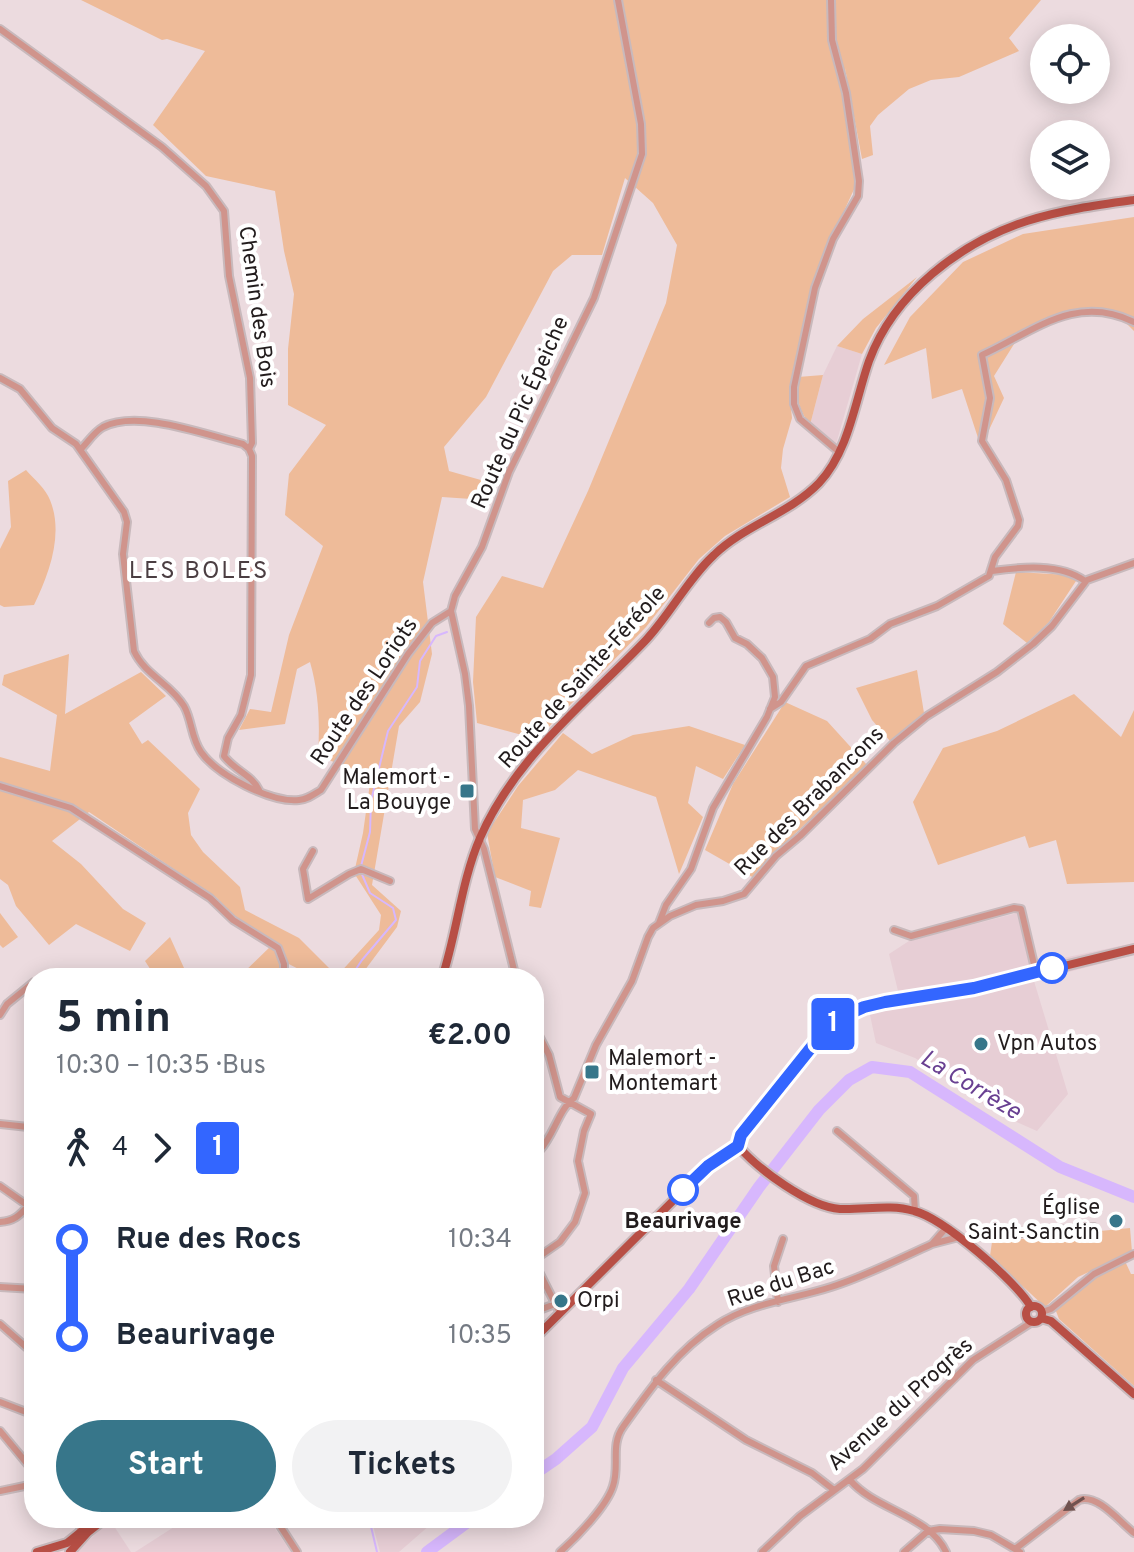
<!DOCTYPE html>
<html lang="en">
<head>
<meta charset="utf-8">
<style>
  :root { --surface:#fff; --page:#f2f2f3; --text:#1f2937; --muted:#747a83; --accent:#37768a }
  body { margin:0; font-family:Overpass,sans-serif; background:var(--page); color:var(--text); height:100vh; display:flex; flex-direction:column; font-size:30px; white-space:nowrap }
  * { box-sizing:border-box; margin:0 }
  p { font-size:26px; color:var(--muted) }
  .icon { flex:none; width:44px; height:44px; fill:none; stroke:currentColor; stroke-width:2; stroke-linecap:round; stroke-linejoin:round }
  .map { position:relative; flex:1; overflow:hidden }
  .sheet { position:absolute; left:24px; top:968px; width:520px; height:560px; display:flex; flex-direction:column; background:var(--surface); border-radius:32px; box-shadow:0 4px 20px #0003 }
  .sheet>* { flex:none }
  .badge { padding:0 16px; border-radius:6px; font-size:28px; line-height:52px }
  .controls { position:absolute; left:1030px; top:24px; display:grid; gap:16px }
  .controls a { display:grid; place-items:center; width:80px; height:80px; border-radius:50%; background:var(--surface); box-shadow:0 4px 20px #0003; font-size:40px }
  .map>.badge { position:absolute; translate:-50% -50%; box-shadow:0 0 0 4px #fff }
  .legs { display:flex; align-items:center; gap:12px; height:88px; padding:0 32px; font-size:26px }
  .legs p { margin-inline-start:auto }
  .overview { display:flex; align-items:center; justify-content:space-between; height:136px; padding:0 32px }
  h1 { font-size:44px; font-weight:700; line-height:60px }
  .cta { display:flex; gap:16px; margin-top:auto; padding:16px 32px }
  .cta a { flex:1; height:92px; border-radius:48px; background:var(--accent); color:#fff; font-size:32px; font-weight:700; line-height:92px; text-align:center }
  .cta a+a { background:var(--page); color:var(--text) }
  ul { padding:0 32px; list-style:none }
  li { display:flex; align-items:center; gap:28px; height:96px; font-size:30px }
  li i { display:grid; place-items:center; width:12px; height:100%; margin:0 10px; background:currentColor }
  li i::after { content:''; width:20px; height:20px; margin:-10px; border:6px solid; border-radius:50%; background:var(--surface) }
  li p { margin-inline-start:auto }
  li:first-child i { background:linear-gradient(#0000 50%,currentColor 0) }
  li:last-child i { background:linear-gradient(currentColor 50%,#0000 0) }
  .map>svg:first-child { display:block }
</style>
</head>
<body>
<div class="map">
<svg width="1134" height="1552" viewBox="0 0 1134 1552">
  <rect width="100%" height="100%" fill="#ecdbdf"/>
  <path fill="#e7ced5" d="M837,346L862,354L836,444L810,425L823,375Z
    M1017,913L1030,965L1134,943V955L1034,981L1068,1094L1037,1131L996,1113L950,1080L915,1058L876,1043L870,1015L871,997L898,991L889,954L909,941Z
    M188,1518H201L206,1525L218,1518H268L291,1552H135Z
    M371,1518H438L399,1552H380Z
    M110,1520L131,1552H77Z"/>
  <path fill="#eb9" d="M81,0H1041L1009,38L1019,51L959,77L931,80L909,89L878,115L870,126L873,155L862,159L845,68L856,185L826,250L808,303L789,389L792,418L783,449L781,468L790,497L725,536L699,559L646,627L537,739L477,723L473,682L476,617L502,576L543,588L588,491L666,303L677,245L653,203L625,178L602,255H572L553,271L486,397L444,447L449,471L495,484L486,500L442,497L423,582L432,654L420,702L399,726L372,885L401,911L397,927L359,978H316L281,960L278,978H238L275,942L235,917L217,898L89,812L52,841L81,864L123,909L146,923L130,951L76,924L49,945L16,906L8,885L0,879V757L50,771L57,715L2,685L4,675L69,654L65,714L141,672L166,696L129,723L142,744L148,740L200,789L188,813L191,835L203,852L240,887L245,910L299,938L337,976L379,930L381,915L354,873L363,833L371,776L318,756C320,724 319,693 310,662L297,669L285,724L239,730L250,709L271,712L289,635L323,546L285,515L289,474L326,425L288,405V349L294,294L284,251L275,191L206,176L153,125L205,51L167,39L162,40Z
    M1134,217V331L1121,318L1081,313L1021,333L994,376L1004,398L981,447L962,389L932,399L926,348L884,365L910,317L963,262L1023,234Z
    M917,277L876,328L862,354L837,346L863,319Z
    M823,375L810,425C799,410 795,396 798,377Z
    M26,470C34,479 46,489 50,500C64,534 49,574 34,605L4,607L0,605V549L11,527L8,481Z
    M1016,572L1069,575L1076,581L1049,622L1027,643L1003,624Z
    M917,670L924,713L890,741L872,720L856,688Z
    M1074,694L1121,737L1134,710V882L1067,884L1056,840L1029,848L1025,836L938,865L913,802L943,748L997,731Z
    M785,702L827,721L867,765L775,853L754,878L705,850L733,784Z
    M689,726L745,745L723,779L696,766L688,803L703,817L679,874L656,797L578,770L555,790L523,800L521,828L560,838L541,908L529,906L531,891L495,877L487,833L518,786L563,733L592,754L633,735Z
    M0,913L18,937L3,948L0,945Z
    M170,937L184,968L185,978H156L145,961Z
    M1130,1228L1132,1252L1078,1277L1045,1307L990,1256L992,1242Z
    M1124,1259L1131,1274H1134V1386L1059,1319L1054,1306L1082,1281Z"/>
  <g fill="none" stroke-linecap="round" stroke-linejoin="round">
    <path stroke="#d7b7fd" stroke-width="2" d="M361,866L370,832L371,801L388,731L417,687L420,661L436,636L447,632
      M350,978L362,960L396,920L393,908L370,893L361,872
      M369,1518L377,1552"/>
    <path stroke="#d7b7fd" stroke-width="12" d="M534,1474L556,1459L592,1427L623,1368L689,1289L759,1187L819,1110L849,1080L872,1067L910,1072L1060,1167L1134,1197
      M427,1552L473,1518"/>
    <g stroke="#c8b9bc" stroke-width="10">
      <path id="minor" d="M831,0L832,40L846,93L859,181L858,196L833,239L815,288L794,387V404L800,419L839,452
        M0,29L162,147L206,186L224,211L229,276L250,378L252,443L249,449
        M0,378L20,389L52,428L76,444L124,512L127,522L123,554L134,651C145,675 171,684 184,706C192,720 191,738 201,752C217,775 271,803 299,800C308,799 313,795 321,790L408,654L432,623L451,611
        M81,449C88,442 94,432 103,427C138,409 206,435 243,444L249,449L252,456L251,675L241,715L228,738L224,756C234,770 252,775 259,790
        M992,571C1021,567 1060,563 1085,581
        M770,709L781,702L806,666L870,639L890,624L937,606L989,576L995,557L1018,526L1019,520L1006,480L982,441L990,398L982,355C1033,332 1075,293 1134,322
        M0,786L71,808L210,898L233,920L278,948L284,964V978
        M313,851L303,869L308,899L349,874L361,869L390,881
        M659,923L666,905L691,869L713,808L767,717L775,697L773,677L762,658L747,644L735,638L726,622L720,617L714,618L709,623
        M894,930L911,936L1014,908L1021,909L1036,973
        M516,978L484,849L475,829L469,706L465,674L451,611L455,596L482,547L509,472L594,298L642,154L641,124L618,0
        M0,1015L7,1004L34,982
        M534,1026L549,1055L560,1097L591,1114L584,1131L578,1161L585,1193L575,1222L560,1242L534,1260
        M0,1124L28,1127
        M837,1131L914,1196L915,1211
        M540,1150C554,1135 559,1109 574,1098L596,1045L632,981L648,937L653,928L670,916L696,905L723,901L744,894L776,856L800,836L894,743L927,716L997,672L1033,644L1052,626L1087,580L1134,563
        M0,1186L34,1210
        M0,1222C14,1221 19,1216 28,1206
        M946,1228L932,1244L959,1237
        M965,1242L975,1237L1094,1227
        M534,1262L560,1313
        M0,1287L34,1289
        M778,1302L774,1266L783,1239
        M534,1312L555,1304
        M1042,1312L1051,1309L1094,1274L1134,1254
        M0,1324L34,1354
        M656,1380L746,1440L812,1473L834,1490
        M0,1402L34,1415
        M0,1431L34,1472
        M850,1480C875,1510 929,1515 946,1552
        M0,1491L34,1484
        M275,1518L297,1552
        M80,1530L88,1518
        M1015,1549L1079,1500C1097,1493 1120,1522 1134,1533
        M560,1552C576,1538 607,1506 613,1486C620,1466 610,1445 623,1427C650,1389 676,1351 717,1325C750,1303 794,1299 831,1287C866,1276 899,1259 932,1244
        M762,1552L800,1516L863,1469L973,1360L1032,1322
        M904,1552L928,1531L940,1529L974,1531L991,1535L1020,1552"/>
    </g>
    <g stroke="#c8b9bc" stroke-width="12">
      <path id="major" d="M442,978C457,933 461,882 480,838C515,757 587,702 646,640C671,613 688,579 714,555C745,525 789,514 819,483C849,451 855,401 869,361C894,293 960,243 1027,221C1061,210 1098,205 1134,200
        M738,1146C758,1169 809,1207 840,1209C865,1210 890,1204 914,1211C943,1218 1016,1281 1031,1307
        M1026 1314a8 8 0 1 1 16 0a8 8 0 1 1-16 0Z
        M1041,1318L1051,1321L1134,1394
        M534,1339L708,1166L738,1146L741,1135L822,1034L840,1018L864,1007L974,988L1134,949
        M37,1552L67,1543L98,1518
        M70,1552L88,1532L106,1518"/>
    </g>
    <use href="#minor" stroke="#d0948c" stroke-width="6"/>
    <use href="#major" stroke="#b84f45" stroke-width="8"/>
  </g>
  <defs><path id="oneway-solid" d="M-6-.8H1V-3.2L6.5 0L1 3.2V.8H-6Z" transform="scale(2)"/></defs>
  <use fill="#70524f" href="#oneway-solid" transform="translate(1074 1504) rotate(148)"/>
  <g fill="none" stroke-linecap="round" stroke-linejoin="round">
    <g stroke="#fff" stroke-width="18">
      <path id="line-1" d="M683,1190L708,1166L738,1146L741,1135L822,1034L840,1018L864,1007L885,1002L974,988L1052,968"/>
    </g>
    <use href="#line-1" stroke="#36f" stroke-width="12"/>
  </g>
  <g fill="#37768a" stroke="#fff" stroke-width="3">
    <rect x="459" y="783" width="16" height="16" rx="4"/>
    <circle cx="981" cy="1044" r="8"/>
    <rect x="584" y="1064" width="16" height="16" rx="4"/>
    <circle cx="1116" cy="1221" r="8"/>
    <circle cx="561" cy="1301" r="8"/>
  </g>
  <g fill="#fff" stroke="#36f" stroke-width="4">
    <circle cx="1052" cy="968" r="14"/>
    <circle cx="683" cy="1190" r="14"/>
  </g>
  <g text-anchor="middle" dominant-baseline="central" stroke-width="8" stroke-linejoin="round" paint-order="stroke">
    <g font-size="22" fill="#221c1d" stroke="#fff">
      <text transform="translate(256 307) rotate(82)">Chemin des Bois</text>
      <text transform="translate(521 413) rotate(-66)">Route du Pic Épeiche</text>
      <text transform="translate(583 678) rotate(-48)">Route de Sainte-Féréole</text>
      <text transform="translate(365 692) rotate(-56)">Route des Loriots</text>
      <text transform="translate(810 802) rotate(-45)">Rue des Brabancons</text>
      <text transform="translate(781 1284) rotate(-18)">Rue du Bac</text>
      <text transform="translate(901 1405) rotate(-42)">Avenue du Progrès</text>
    </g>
    <g font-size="22" fill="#221c1d" stroke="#fff" text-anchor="start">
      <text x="451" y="778" text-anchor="end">Malemort -<tspan x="451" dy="25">La Bouyge</tspan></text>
      <text x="997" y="1044">Vpn Autos</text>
      <text x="608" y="1059">Malemort -<tspan x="608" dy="25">Montemart</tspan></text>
      <text x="1100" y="1208" text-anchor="end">Église<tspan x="1100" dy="25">Saint-Sanctin</tspan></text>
      <text x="577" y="1301">Orpi</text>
    </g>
    <g font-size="22" font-weight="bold" fill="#221c1d" stroke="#fff">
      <text x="683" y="1222">Beaurivage</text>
    </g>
    <g font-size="24" letter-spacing="2" fill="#4b3e42" stroke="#fff">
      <text x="199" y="572">LES BOLES</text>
    </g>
    <g font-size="24" font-style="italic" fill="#694092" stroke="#fff">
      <text transform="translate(970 1086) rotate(31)">La Corrèze</text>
    </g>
  </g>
</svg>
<div class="controls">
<a><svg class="icon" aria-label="locate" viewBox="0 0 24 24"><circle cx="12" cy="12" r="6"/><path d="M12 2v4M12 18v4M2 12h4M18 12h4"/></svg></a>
<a><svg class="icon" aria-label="layers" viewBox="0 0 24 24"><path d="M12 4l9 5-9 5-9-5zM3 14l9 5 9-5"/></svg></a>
</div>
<b class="badge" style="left:833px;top:1024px;background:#36f;color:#fff">1</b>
<section class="sheet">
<div class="overview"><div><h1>5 min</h1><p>10:30 – 10:35 · Bus</p></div><b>€2.00</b></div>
<div class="legs"><svg class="icon" aria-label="walk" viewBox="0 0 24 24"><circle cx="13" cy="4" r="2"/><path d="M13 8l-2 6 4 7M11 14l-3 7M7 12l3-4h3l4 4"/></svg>4<svg class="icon" aria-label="forward" viewBox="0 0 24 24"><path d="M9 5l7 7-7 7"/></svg><b class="badge" style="background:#36f;color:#fff">1</b></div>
<ul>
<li><i style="color:#36f"></i><b>Rue des Rocs</b><p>10:34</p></li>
<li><i style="color:#36f"></i><b>Beaurivage</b><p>10:35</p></li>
</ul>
<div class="cta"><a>Start</a><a>Tickets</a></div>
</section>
</div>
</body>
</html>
